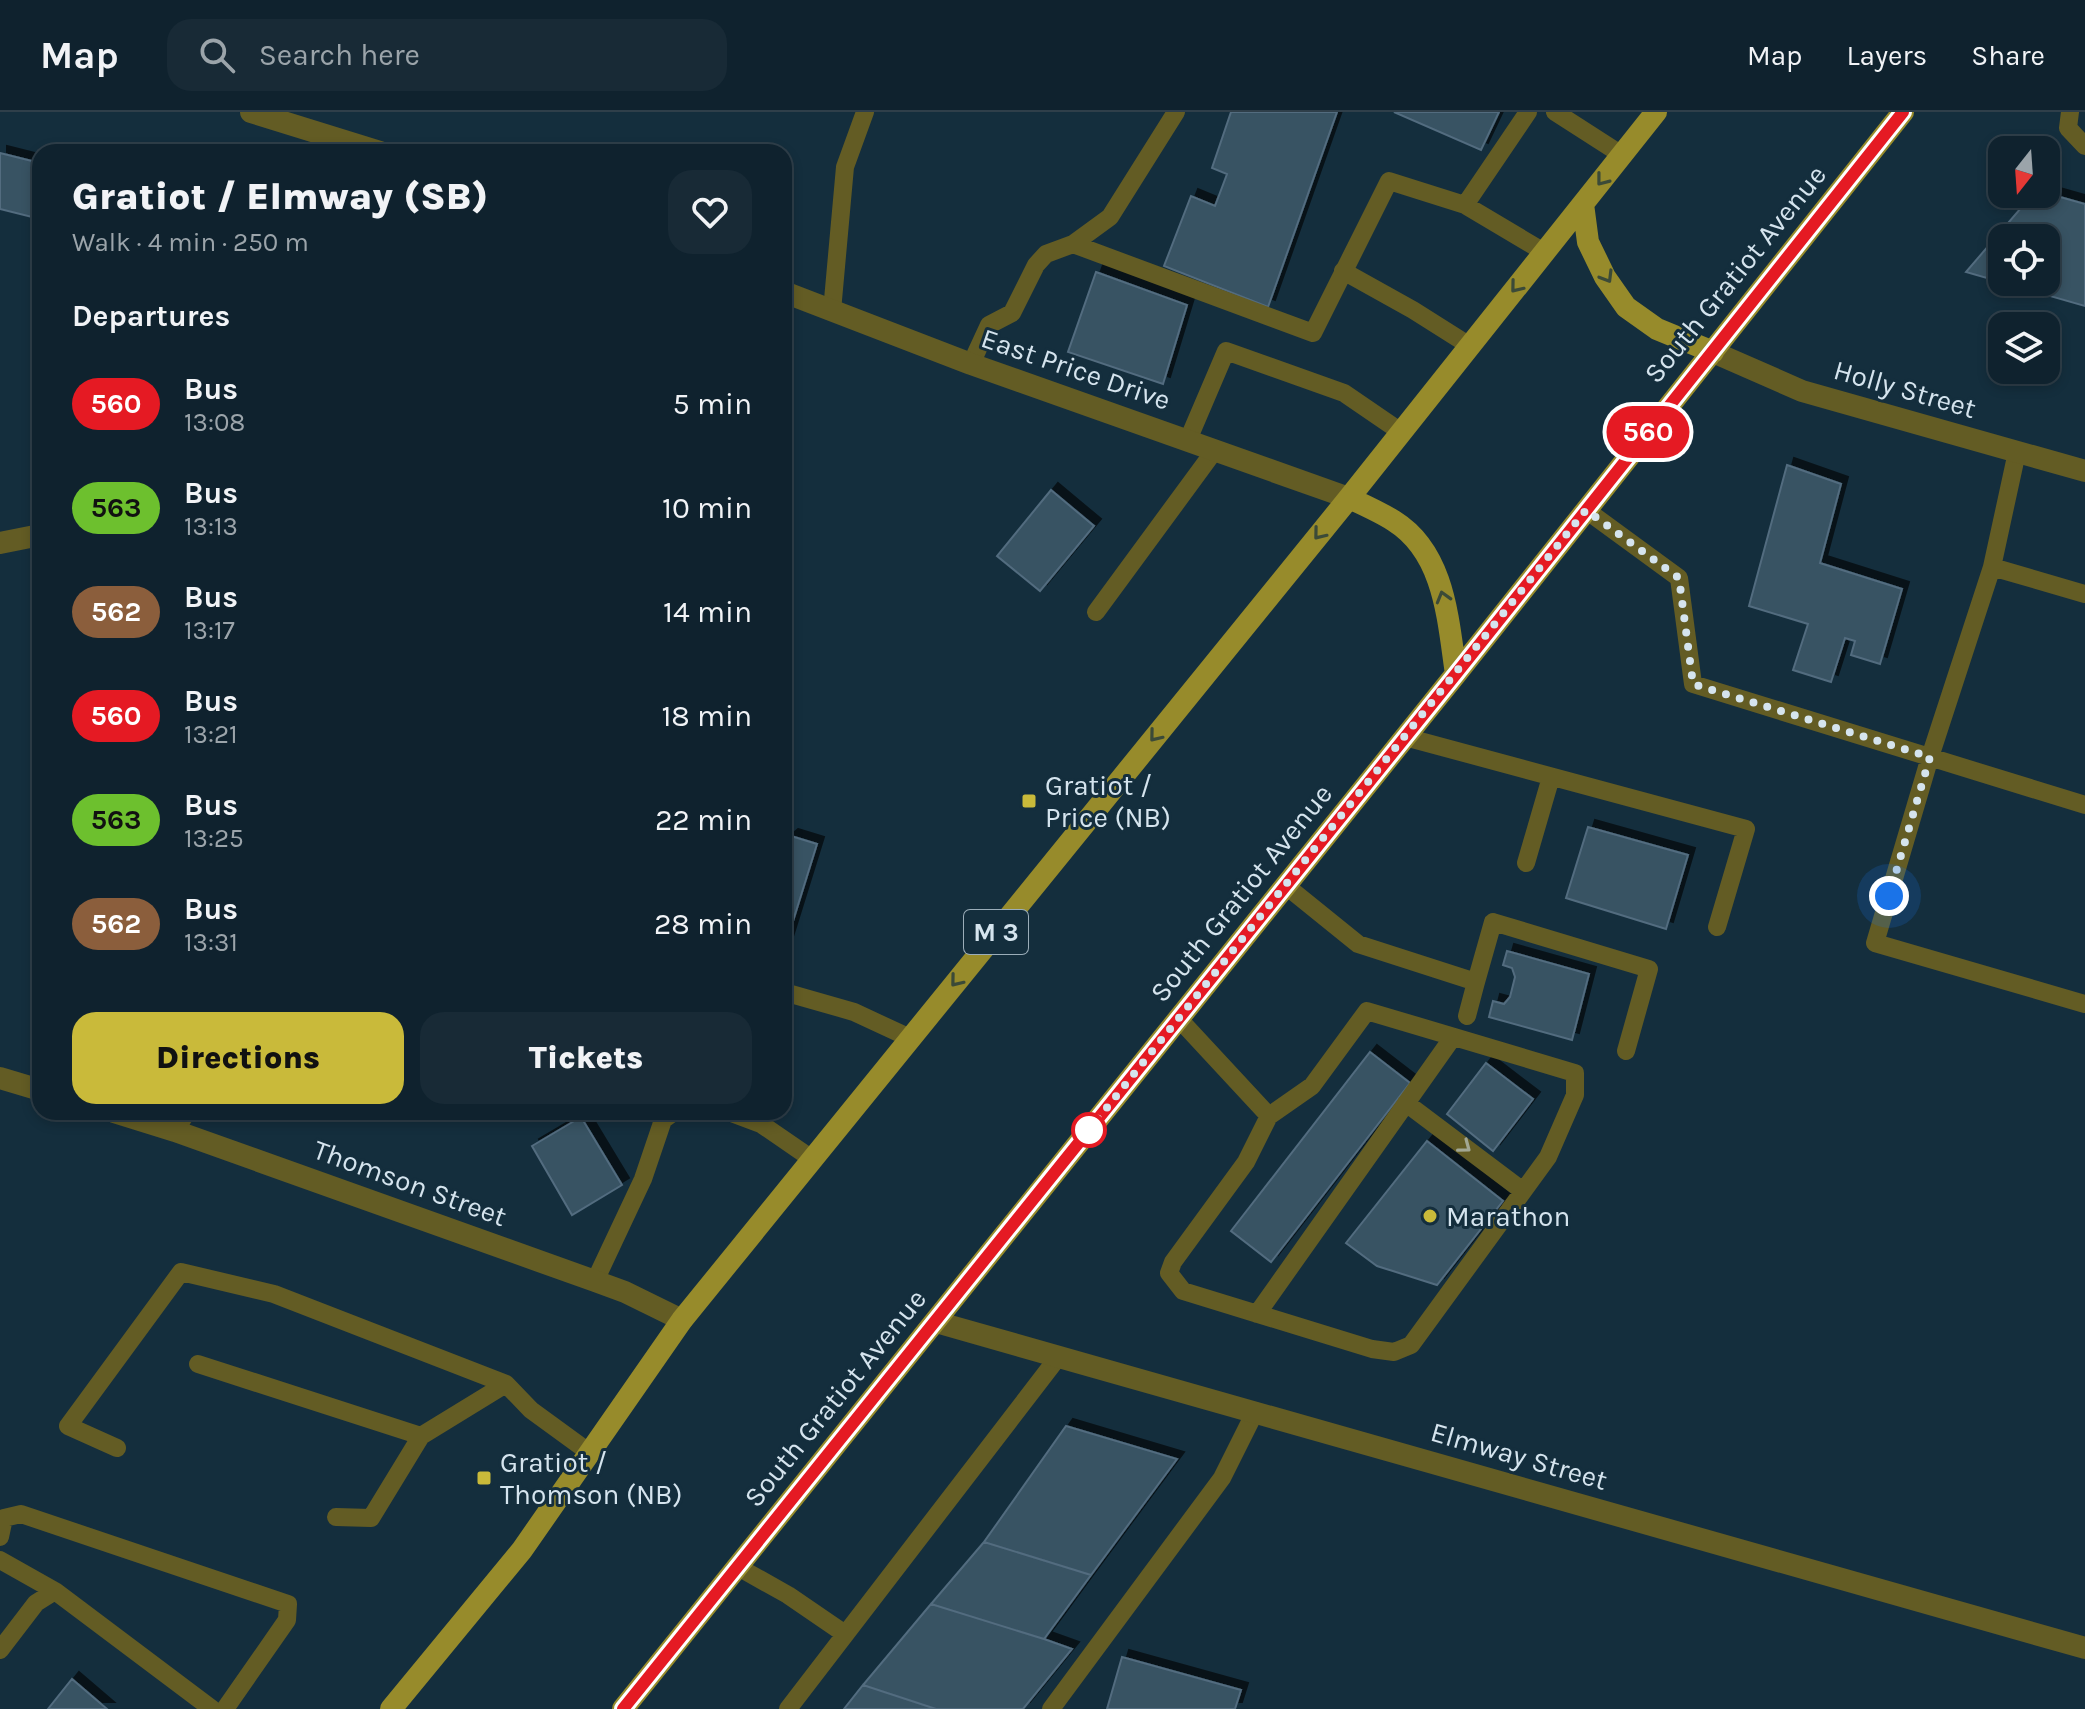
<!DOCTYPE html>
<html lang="en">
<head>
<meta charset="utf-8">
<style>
  :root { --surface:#0f222e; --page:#182a36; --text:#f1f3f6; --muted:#9ba4aa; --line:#2f3f4a; --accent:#c9ba3a }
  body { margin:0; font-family:Karla,sans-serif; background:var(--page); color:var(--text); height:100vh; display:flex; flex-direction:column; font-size:30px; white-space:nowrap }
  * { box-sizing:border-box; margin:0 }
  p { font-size:26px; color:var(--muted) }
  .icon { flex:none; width:44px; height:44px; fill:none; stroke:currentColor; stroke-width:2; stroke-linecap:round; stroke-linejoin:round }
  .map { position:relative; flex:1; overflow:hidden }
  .details { position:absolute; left:32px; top:32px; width:760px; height:976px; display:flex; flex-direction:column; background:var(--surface); border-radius:24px; box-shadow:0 4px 12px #0003,0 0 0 2px var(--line) }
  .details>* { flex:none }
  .badge { padding:0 16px; border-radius:26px; font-size:28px; line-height:52px }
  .needle { width:52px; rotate:197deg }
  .fabs { position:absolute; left:1988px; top:24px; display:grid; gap:16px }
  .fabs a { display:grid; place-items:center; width:72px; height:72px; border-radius:16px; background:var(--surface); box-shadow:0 4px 12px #0003,0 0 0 2px var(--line); font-size:40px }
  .you { position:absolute; width:40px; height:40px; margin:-20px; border:6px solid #fff; border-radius:50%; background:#1a73e8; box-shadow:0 0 0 12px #1a73e833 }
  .map>.badge { position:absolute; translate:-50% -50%; box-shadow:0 0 0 4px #fff }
  h2 { padding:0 40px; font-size:30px; line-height:72px }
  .round { display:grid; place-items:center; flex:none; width:84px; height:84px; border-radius:24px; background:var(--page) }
  .head { display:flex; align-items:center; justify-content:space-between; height:136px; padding:0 40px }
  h1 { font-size:38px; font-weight:800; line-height:60px }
  .button { display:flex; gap:16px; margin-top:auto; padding:16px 40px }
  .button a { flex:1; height:92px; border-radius:24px; background:var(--accent); color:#111; font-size:32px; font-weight:800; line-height:92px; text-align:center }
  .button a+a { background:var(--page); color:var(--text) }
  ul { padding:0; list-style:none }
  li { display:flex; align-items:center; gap:24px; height:104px; padding:0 40px }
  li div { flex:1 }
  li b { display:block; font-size:30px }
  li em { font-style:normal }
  li .badge { min-width:88px; font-weight:700; text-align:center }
  header { display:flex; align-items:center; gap:48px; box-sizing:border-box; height:112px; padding:0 40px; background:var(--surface); border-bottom:2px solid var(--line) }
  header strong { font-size:38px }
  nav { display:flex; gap:44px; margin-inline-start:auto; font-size:28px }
  .search { width:560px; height:72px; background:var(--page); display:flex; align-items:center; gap:20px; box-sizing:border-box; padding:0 28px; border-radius:24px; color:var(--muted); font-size:30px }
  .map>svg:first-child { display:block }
</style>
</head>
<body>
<header>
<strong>Map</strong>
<div class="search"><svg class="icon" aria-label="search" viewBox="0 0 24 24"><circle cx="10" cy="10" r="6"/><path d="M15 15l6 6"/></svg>Search here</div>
<nav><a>Map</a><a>Layers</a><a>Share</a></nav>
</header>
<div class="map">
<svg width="2085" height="1597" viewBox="0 0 2085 1597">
  <defs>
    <filter id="shadow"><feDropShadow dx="7" dy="-7" stdDeviation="0" flood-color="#0009"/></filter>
  </defs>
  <rect width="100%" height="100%" fill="#142e3d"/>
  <path fill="#385263" stroke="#526c7f" stroke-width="2" fill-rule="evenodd" filter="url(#shadow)" d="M1231,0H1337L1268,195L1164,154L1191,84L1215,94L1227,62L1212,56Z
    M1394,0H1499L1481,38Z
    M0,41L40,51V107L0,97Z
    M2046,81L2085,92V194L1966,160L2033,82ZM2002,126H2046V170H2002Z
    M1096,160L1187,193L1163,272L1068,240Z
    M1787,353L1841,372L1820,451L1902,477L1880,552L1851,543L1855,529L1845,526L1831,570L1793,558L1808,512L1749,494Z
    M1051,378L1094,414L1040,479L997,444Z
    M1588,715L1688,743L1666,817L1566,786Z
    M791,724L817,732L784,838V730Z
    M1507,839L1589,862L1572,928L1489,905L1493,889L1504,892L1510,885L1515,865L1512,856L1503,853Z
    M1370,940L1410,971L1271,1150L1231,1119Z
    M1486,951L1533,987L1493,1039L1447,1002Z
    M581,1005L622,1073L572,1103L532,1034Z
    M1427,1029L1503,1089L1437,1173L1377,1154L1346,1131Z
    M1066,1314L1177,1347L1091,1463L984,1430Z
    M984,1430L1091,1463L1044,1527L931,1492Z
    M931,1492L1044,1527L1072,1537L1023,1597H936L863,1573Z
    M1122,1545L1241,1578L1235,1597H1107Z
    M72,1567L107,1597H48Z
    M863,1573L936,1597H844Z"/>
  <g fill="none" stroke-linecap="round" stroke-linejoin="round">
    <path stroke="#635c24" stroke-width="18" d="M1528,0L1465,93L1544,140
      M1555,0L1622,43
      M2070,0L2068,16L2085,34
      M1073,132L1110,105L1176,0
      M1343,159L1413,198L1470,234
      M832,199L845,55L865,0
      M971,252L989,213L1012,201L1036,153L1046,142L1073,132L1313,221L1389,69L1465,93
      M1188,328L1226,239L1344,281L1401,320
      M2017,340L1992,455L2085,482
      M1586,398L1679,466L1693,572L2085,693
      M1992,455L1930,645L1875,831L2085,892
      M1096,500L1215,338
      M1405,625L1746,717L1717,815
      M1526,751L1551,665
      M1285,773L1358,832L1476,870L1493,810L1649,857L1626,939
      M784,880L854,900L910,926
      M1467,904L1476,870
      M1179,907L1269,1004L1312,974L1367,899L1575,961V983L1548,1045L1411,1233L1394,1240L1372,1237L1183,1179L1169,1161L1173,1150L1246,1050L1269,1004
      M1406,991L1523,1079
      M729,1000L761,1012L812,1047
      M175,1019L187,1000
      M595,1169L643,1067L663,1008L674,1000
      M1257,1202L1453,925
      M198,1252L421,1324L371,1406L336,1405
      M421,1324L506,1272
      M117,1336L68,1314L181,1160L274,1182L506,1272L531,1298L590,1341
      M0,1425L4,1406L21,1402L288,1492L287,1508L225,1597
      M0,1448L55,1479L212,1597
      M738,1455L788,1483L845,1522
      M0,1538L36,1491L55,1479
      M788,1597L1059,1244
      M1051,1597L1222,1366L1255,1300"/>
    <path stroke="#635c24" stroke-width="22" d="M251,0L380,40
      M784,180L971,252L1349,386
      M1713,240L1802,279L2085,359
      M0,431L40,423
      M0,966L40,978
      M114,1000L175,1019L595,1169L625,1180L682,1208
      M936,1210L2085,1536"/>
    <path stroke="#978b2b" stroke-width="22" d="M1583,92L1588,130L1605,165L1626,195L1657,217L1713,240
      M1349,386C1364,393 1380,400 1394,409C1445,441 1448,508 1456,562
      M391,1597L522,1438L682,1208L1349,386L1656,0
      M623,1597L1456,562L1903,0"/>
  </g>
  <defs><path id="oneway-chevron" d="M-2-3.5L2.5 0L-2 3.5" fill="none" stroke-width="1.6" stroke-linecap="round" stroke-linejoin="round" transform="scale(2)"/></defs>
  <g stroke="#3b4a38">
    <use href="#oneway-chevron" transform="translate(1602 68) rotate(128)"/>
    <use href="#oneway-chevron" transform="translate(1607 165) rotate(59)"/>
    <use href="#oneway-chevron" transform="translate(1516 175) rotate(129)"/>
    <use href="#oneway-chevron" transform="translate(1319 422) rotate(129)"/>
    <use href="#oneway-chevron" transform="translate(1443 485) rotate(-106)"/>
    <use href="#oneway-chevron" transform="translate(1155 624) rotate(129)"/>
    <use href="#oneway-chevron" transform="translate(956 869) rotate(129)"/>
  </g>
  <use stroke="#a2a793" href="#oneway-chevron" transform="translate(1465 1035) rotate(37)"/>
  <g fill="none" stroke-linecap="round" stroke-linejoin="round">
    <g stroke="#fff" stroke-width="18">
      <path id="line" d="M623,1597L1456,562L1903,0"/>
    </g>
    <use href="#line" stroke="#e51a23" stroke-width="12"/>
    <path stroke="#d5e4ee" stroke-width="8" stroke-dasharray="0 14.4" d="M1089,1018L1586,398L1679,466L1693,572L1930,645L1889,784"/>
  </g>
  <g fill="#c9ba3a" stroke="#142e3d" stroke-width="3">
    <rect x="1021" y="681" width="16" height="16" rx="4"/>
    <circle cx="1430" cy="1104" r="8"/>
    <rect x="476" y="1358" width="16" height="16" rx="4"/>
  </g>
  <circle fill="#fff" stroke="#e51a23" stroke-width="4" cx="1089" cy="1018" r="16"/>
  <g text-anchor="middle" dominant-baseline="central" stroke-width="6" stroke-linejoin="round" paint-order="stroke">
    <rect fill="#142e3d" stroke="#9badb9" stroke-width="2" x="964" y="798" width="64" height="44" rx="6"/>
    <g font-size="26" font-weight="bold" fill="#d5e4ee">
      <text x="996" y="820">M 3</text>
    </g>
    <g font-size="28" fill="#d5e4ee" stroke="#142e3d">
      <text transform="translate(1735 162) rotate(-51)">South Gratiot Avenue</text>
      <text transform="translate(1076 257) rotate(19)">East Price Drive</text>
      <text transform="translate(1905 277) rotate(16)">Holly Street</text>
      <text transform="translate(1241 781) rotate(-51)">South Gratiot Avenue</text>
      <text transform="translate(410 1071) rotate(20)">Thomson Street</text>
      <text transform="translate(835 1286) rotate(-51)">South Gratiot Avenue</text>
      <text transform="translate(1519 1344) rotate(16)">Elmway Street</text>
    </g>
    <g font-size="28" fill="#d5e4ee" stroke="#142e3d" text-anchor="start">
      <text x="1045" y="673">Gratiot /<tspan x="1045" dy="32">Price (NB)</tspan></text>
      <text x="1446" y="1104">Marathon</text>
      <text x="500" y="1350">Gratiot /<tspan x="500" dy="32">Thomson (NB)</tspan></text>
    </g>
  </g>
</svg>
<div class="fabs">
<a><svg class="needle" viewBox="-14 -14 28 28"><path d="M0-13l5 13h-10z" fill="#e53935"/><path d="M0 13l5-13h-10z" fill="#9ba4aa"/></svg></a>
<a><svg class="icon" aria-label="locate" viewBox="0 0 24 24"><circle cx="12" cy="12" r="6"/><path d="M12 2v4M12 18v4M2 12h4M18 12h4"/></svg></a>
<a><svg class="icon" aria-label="layers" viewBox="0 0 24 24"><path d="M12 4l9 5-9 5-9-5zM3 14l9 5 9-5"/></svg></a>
</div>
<div class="you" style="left:1889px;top:784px"></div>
<b class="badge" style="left:1648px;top:320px;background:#e51a23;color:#fff">560</b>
<section class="details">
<div class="head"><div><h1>Gratiot / Elmway (SB)</h1><p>Walk · 4 min · 250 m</p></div><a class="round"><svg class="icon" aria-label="heart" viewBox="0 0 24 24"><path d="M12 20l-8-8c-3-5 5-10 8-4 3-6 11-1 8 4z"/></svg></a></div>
<h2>Departures</h2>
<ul>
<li><span class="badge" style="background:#e51a23;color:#fff">560</span><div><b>Bus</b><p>13:08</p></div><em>5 min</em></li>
<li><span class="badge" style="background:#6dc02e;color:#111">563</span><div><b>Bus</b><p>13:13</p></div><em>10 min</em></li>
<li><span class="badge" style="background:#8b5e3c;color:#fff">562</span><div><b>Bus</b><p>13:17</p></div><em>14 min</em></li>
<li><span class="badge" style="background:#e51a23;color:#fff">560</span><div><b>Bus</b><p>13:21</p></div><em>18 min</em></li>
<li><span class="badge" style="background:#6dc02e;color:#111">563</span><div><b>Bus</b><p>13:25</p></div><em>22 min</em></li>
<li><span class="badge" style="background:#8b5e3c;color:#fff">562</span><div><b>Bus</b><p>13:31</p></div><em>28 min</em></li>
</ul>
<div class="button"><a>Directions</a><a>Tickets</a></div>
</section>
</div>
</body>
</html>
